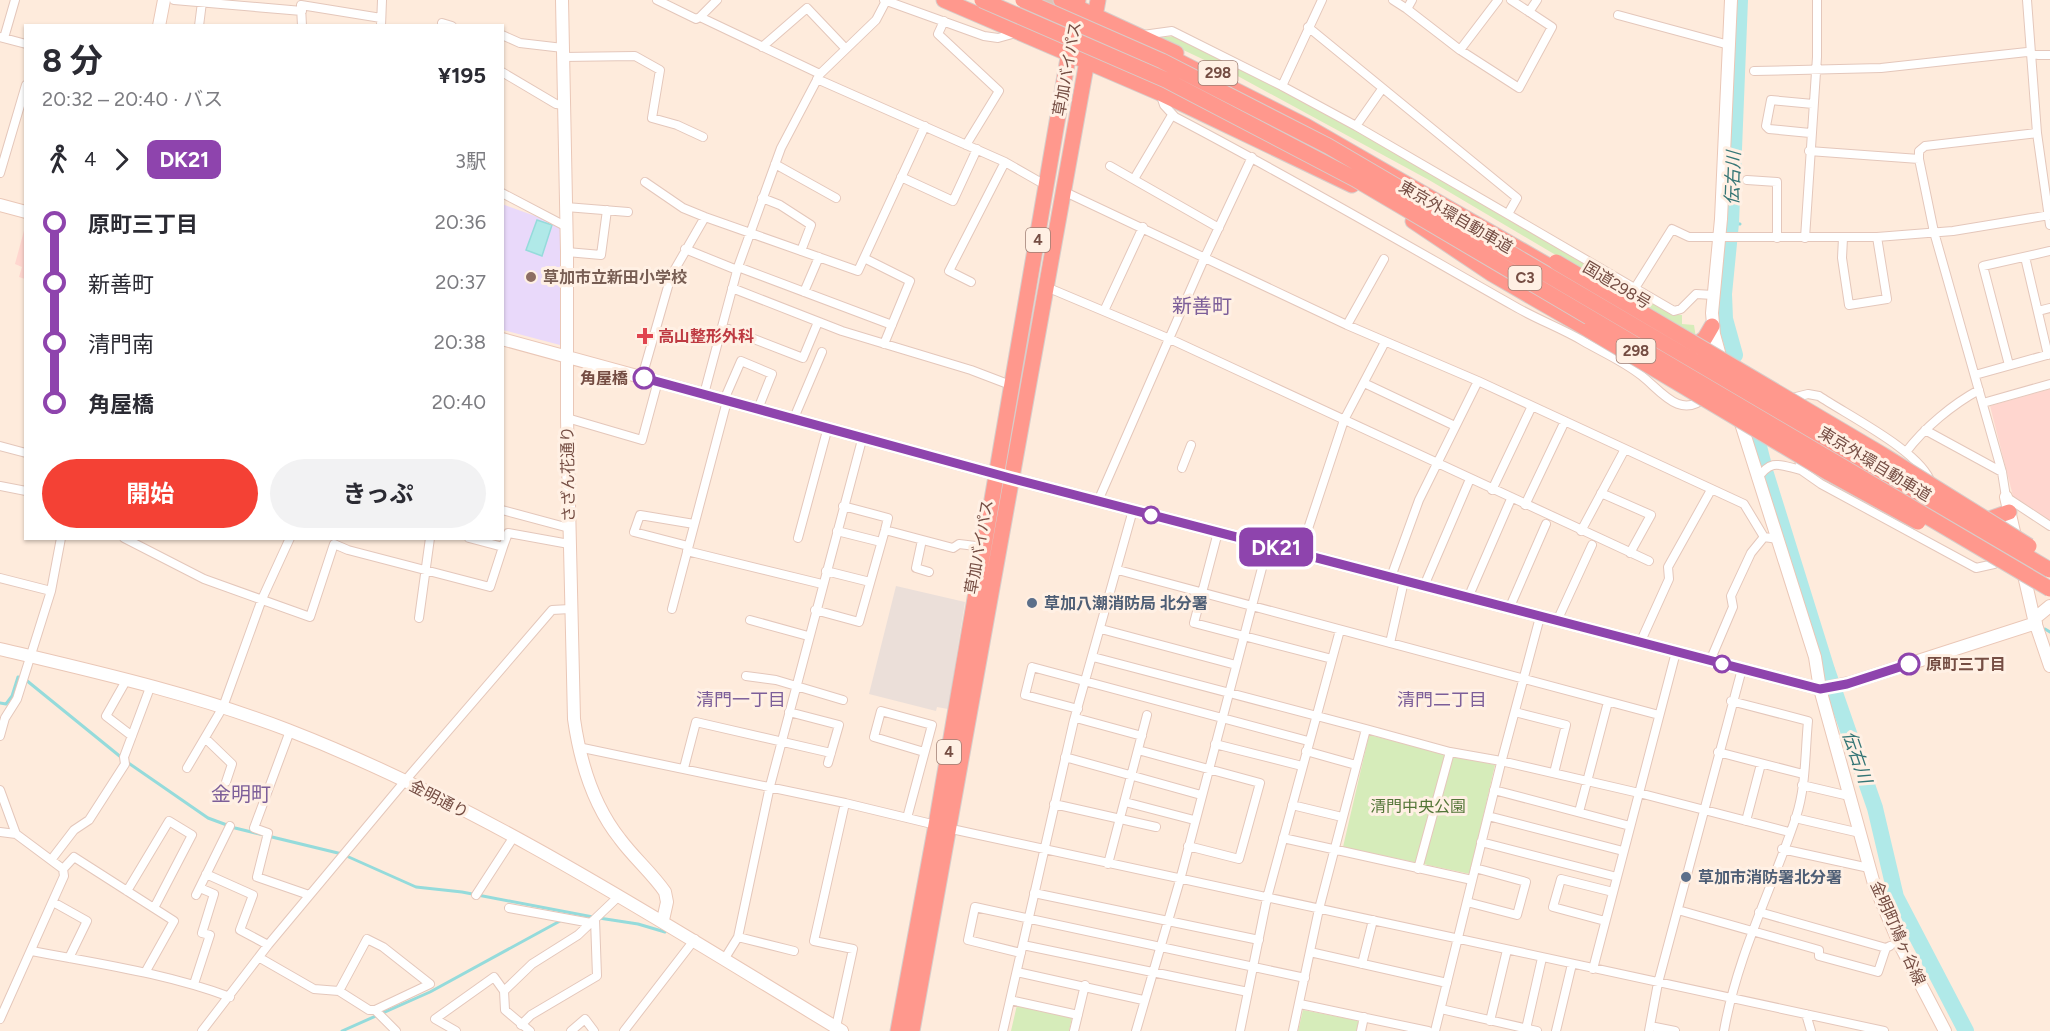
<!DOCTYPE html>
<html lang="ja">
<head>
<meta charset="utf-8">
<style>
  :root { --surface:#fff; --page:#f2f2f3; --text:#2b2b33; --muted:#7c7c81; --accent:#f44135 }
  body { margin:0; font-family:Figtree,"Noto Sans JP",sans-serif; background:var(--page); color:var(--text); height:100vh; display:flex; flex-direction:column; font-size:22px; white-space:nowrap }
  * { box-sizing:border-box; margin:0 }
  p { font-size:20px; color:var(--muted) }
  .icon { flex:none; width:33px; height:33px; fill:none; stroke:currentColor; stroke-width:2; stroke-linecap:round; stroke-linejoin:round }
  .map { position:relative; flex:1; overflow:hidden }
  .sheet { position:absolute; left:24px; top:24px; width:480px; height:516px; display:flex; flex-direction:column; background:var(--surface); border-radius:0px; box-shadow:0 2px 4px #0004 }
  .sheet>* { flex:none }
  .badge { padding:0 12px; border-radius:9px; font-size:21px; line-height:39px }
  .map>.badge { position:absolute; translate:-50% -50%; box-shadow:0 0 0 3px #fff }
  .legs { display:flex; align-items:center; gap:9px; height:66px; padding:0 18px; font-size:20px }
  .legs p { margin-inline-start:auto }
  .head { display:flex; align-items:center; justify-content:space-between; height:102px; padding:0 18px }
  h1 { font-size:33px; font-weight:700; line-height:45px }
  .primary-button { display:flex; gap:12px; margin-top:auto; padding:12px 18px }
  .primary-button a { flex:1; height:69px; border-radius:36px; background:var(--accent); color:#fff; font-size:24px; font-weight:700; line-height:69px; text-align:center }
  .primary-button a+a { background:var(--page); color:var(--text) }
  ul { padding:0 18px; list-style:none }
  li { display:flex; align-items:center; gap:21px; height:60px; font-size:22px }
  li i { display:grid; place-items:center; width:9px; height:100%; margin:0 8px; background:currentColor }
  li i::after { content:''; width:15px; height:15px; margin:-8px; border:4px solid; border-radius:50%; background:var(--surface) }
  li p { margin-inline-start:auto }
  li:first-child i { background:linear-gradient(#0000 50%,currentColor 0) }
  li:last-child i { background:linear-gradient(currentColor 50%,#0000 0) }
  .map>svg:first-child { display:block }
</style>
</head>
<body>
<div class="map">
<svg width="2050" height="1031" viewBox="0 0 2050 1031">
  <rect width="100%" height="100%" fill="#feebdc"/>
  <path fill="#ffd6cf" d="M25,227V279L19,277L22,267L15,264Z
    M2050,389V521L2013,496L1990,406Z"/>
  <path fill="#ebdfd9" d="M896,586L965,602L948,709L937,707L936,711L869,694Z"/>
  <path fill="#e9d9fa" d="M502,204L560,225V345L503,330Z"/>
  <path fill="#d6ecba" d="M1174,36L1314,107L1377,142L1671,314L1682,315V324L1694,325L1696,338L1429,180L1234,74L1158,38Z
    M1369,735L1495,765L1470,874L1343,847Z
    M1017,1005L1072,1018L1069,1031H1011Z
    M1303,1010L1360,1021L1358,1031H1298Z"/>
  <path fill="#b0e9e8" stroke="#95dbdb" stroke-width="1.5" d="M537,220L552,225L542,256L526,250Z"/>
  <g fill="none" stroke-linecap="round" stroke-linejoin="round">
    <path stroke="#95dbdb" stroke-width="3" d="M1731,223L1740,224
      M2045,629L2050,632
      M0,703L6,704L12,696L18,677L26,680L122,758
      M127,762L208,818L235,828L342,854L416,887L462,892L593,917
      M599,918L638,924L665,932
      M342,1031L430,992L560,921"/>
    <path stroke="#b0e9e8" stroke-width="16" d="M1735,355L1725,319L1724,294L1731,223L1740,0
      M1754,427L1763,462
      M1766,474L1827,670L1875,808L1896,897L1966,1031"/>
    <path stroke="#dcc4b6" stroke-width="15" stroke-dasharray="15 8" stroke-linecap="butt" d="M1043,0L1076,14"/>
    <g stroke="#e4c7bb" stroke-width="10">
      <path id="street" d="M174,0L302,11
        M657,0L696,19L700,17L820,74
        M884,0L984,36L998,38L1016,33
        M1393,0L1407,9L1412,0
        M2027,0L2037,133L2050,225
        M301,5L381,18
        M301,6L302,26
        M1407,9L1460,50L1519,88L1552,27L1511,0
        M1529,12L1537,0
        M1618,15L1729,45
        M700,17L717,0
        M944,21L938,34L999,91L966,145
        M442,23L452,26
        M199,26L202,2
        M381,26L382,0
        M1308,27L1517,198L1508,214
        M502,35L520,43L563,48
        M1143,35L1172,31L1282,86L1356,126L1674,311L1681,309L1696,294L1713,295
        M0,37L26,44
        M4,38L15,0
        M762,47L807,8L846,49
        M1460,50L1498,0
        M563,57L635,56L660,70L652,118L677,125L703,137
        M1754,71L1881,68L2027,52L2038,55H2050
        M502,72L556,104L564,105
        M817,79L1005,162L1047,186
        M1282,86L1322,0
        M1160,93L1164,105L1175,117C1290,177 1401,242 1514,306C1536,319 1561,328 1583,341C1602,352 1625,362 1642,376C1661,391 1680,420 1706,397
        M1356,126L1382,89
        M1810,133L1769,129L1766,126L1771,100L1813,104
        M1809,151L1919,159L1934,232L2002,472L2006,497L2050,526
        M1919,159V151L1925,146L2037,133
        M775,164L836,198
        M1110,166L1219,228
        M0,173L26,85
        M901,177L953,201L977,149
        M1134,179L1172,115
        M1747,180L1777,182V238
        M645,182L683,208L705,217L858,271L925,126
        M1063,191L1347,325L1478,381L1744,504L1764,537L1778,539
        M502,193L567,227
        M762,198L780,205L811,225L801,251
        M566,207L628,212
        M1805,238L1817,57V0
        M1843,238L1842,258L1849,305L1887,299L1877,237
        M685,249L737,270
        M567,252L601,255L607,210
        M2025,257L2048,355
        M864,258L910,281L884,344
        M738,267L892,325
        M971,282L949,271L1005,162
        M1044,286L1170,339L1649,561
        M732,288L842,331L971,370L1013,386
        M1635,288L1672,229L1689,237H1877L1953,231L2050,215
        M804,292L819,257
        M1104,311L1143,227
        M2038,311L2050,308
        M1347,325L1384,259
        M723,327L803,358L818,322
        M2009,365L1983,266L2050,251
        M1975,375L2050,354
        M642,377L671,276L705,217
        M1364,383L1455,426
        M704,394L738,267L781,148L820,74L876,20L886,1
        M1788,399L1808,394L1819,396C1847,415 1922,452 1931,483
        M724,400L741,361L772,374L758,409
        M1983,403L2050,384
        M567,418L642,440L658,381
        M794,418L822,352
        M1925,430L2002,472
        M0,446L26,453
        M1906,452C1924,428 1953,404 1979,390
        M1798,453L1801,470L1821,484L1976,568L1994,564
        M1182,468L1191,445
        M1757,479C1772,458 1779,465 1801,470
        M0,486L26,491
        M1492,490L1532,406
        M1601,493L1651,515L1630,553
        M1098,501L1204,259L1252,157
        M1525,505L1565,421
        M502,510L569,528
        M885,530L953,548L959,544L984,547
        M837,531L881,542
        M1581,531L1625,449
        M1218,532L1194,623L1332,659
        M124,538L204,579L310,617L334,544L348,550L490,587L503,547L469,538
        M798,538L828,427
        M922,540L916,568L929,572
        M688,546L634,532L640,515L694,524
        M503,547L508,533L569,544
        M687,551L822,584
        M1300,553L1344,420L1385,342
        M1118,570L1659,715
        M826,571L870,582
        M1391,577L1419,500L1478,381
        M0,578L51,591
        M1424,586L1470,479
        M1468,598L1511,499
        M672,609L727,401
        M1509,609L1546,524
        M815,610L859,622L885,530L888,518L843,506
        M419,618L430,538
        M750,620L808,636
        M1557,621L1592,545
        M1101,629L1236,665
        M1390,643L1404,581
        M1640,643L1669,579L1668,567L1711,490
        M1093,657L1366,729
        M1710,661L1733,607L1731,596L1751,553L1764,537
        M746,676L776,680L843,700
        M127,679L106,716L132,736
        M1078,709L1025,695L1032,667L1308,741
        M789,712L839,725L828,763
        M1515,712L1566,725L1554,773
        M1076,718L1142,736
        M290,731L254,828L268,833L257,877L309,895
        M0,736L5,718L17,699L51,591L61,538
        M205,738L232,764L226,782
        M1215,744L1302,766
        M578,747L845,803L936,825
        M1138,750L1260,783L1239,859L1188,846
        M1306,751L1356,765
        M1718,752L1803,774
        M1065,757L1201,795
        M187,768L223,707L262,599L290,538
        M684,768L696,722L831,753
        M1802,785L1849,796
        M0,790L16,834
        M1494,790L1630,826
        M1125,802L1194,820
        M1054,804L1156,827
        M1292,805L1342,817
        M1579,812L1608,702
        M1488,816L1623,851
        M907,818L932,725L881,711L874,737L924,752
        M1795,818L1860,833
        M1746,821L1761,764
        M947,828L1884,1031
        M0,832L16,834L63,869L64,876L0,1019
        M1283,838L1472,880
        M1481,842L1617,877
        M1782,849L1869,868
        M51,860L74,830L89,820L125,764L124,757L151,685
        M1108,864L1147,715
        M63,869L74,857L174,921L146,971
        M1418,869L1450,752
        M206,874L253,895L240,930L268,945
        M127,891L169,821L192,835L154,908
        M1034,893L1259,940
        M196,895L230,826
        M476,895L513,838
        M53,902L87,921L69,958
        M1467,902L1517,915L1526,882L1475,868
        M509,908L591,923
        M1678,910L1819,950V956L1878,972L1886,948
        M1759,912L1886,948L1890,946
        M1605,921L1553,907L1561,879L1613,892
        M738,937L794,951
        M1023,945L1248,992
        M32,951C99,964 165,973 230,997
        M1310,952L1447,983
        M1021,953L968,940L975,907L1305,978
        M260,958L314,989L339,991L369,1010H375L430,984L383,947L367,939L339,991
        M725,958L738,937L770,786L863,436
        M1362,964L1373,920
        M1593,969L1676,652
        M1017,972L1143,1000
        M194,984L210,935L202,933L214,894L200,888
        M504,991L505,1010L530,1031
        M1010,1000L1078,1015
        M1300,1004L1428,1031
        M1441,1009L1537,1031
        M375,1010L396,1031
        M1806,1014L1811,1031
        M1490,1021L1507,950
        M521,1025L531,1015L597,976L595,919
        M1650,1026L1675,1031
        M836,1027L853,949L814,941L845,803
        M1526,1029L1542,958
        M202,1031L268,945L410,775L552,610L570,609
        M456,1031L435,1019L494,977L504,991L532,964L578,935L619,896
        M571,1031L585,1019L594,1031
        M624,1031L695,939
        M1003,1031L1074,720L1133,510
        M1074,1031L1085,985
        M1136,1031L1180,880L1268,545
        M1240,1031L1267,898L1340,630
        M1293,1031L1319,909L1366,729L1450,752L1501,761L1639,793L1789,832
        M1361,1031L1364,1017
        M1435,1031L1501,763L1540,617
        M1556,1031L1572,964
        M1649,1031L1658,983L1742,669
        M1724,1031C1737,956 1772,889 1796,817C1806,787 1805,753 1808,721L1731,701"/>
    </g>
    <g stroke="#eac7b7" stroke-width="14">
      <path id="secondary" d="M562,0L567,252V418L574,719C580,761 593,805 620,839C634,858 652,873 665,892L667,902L663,920
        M159,26L164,0
        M0,205L26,212
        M502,339L1010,478L1820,689L1853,682L2036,623
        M1722,363L1714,334L1712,313L1721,219L1731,0
        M1738,414L1815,657L1820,689L1874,884L1899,943L1945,1031
        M2006,497L2034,619L2050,666
        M2034,619L2050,606
        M0,649C97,672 194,694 288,730C484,806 663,923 842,1031"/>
    </g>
    <g stroke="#d8cdca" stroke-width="17">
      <path id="highway" d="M944,0L1160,93L1352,185
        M1061,0L1176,53
        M1164,54L1306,126L1568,277
        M1413,221L1492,274L1589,330
        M1690,350L1705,338L1712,326
        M1981,522L2009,512
        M898,1031L936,825L1078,0
        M912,1031L1098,0"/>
    </g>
    <use href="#street" stroke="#fff" stroke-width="8"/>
    <use href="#secondary" stroke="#fff" stroke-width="12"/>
    <use href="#highway" stroke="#ff988d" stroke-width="15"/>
    <g stroke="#d8cdca" stroke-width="17" stroke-linecap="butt">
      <path id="highway-bridge" d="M982,0L1166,80L1355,179L2050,589
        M1023,0L1162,61L1328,146L2050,570
        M1556,262L1883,455L2029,546
        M1589,330L1829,473L1918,522"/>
    </g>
    <use href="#highway-bridge" stroke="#ff988d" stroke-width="15"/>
  </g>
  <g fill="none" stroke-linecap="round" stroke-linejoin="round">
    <g stroke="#fff" stroke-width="14">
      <path id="line-1" d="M644,378L1010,478L1820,689L1847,684L1909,664"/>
    </g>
    <use href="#line-1" stroke="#8e44ad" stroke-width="9"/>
  </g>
  <circle fill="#8d6e63" stroke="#fff0e4" stroke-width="2" cx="531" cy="277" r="6"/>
  <path fill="#e0444e" stroke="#fff0e4" stroke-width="2" d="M642 327h6v6h6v6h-6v6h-6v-6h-6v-6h6z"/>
  <g fill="#fff" stroke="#8e44ad" stroke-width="3">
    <circle cx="644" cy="378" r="10"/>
    <circle cx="1151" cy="515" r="8"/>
    <circle cx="1722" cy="664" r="8"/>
    <circle cx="1909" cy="664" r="10"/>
  </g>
  <g fill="#5c6f8a" stroke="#fff0e4" stroke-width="2">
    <circle cx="1032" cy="603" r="6"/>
    <circle cx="1686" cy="877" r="6"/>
  </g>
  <g text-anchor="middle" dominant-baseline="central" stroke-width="6" stroke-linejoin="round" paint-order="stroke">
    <g fill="#fff0e4" stroke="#9e7e73" stroke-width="1.5">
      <rect x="1198.5" y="61" width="39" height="24" rx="4.5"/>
      <rect x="1026" y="228" width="24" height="24" rx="4.5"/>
      <rect x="1508.5" y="266" width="33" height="24" rx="4.5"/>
      <rect x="1616.5" y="339" width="39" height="24" rx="4.5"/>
      <rect x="937" y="740" width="24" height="24" rx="4.5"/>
    </g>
    <g font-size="15" font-weight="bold" fill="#754d43">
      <text x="1218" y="73">298</text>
      <text x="1038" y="240">4</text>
      <text x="1525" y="278">C3</text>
      <text x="1636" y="351">298</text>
      <text x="949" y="752">4</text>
    </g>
    <g font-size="16" fill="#754d43" stroke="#fff0e4">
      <text transform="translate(1067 69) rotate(-80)">草加バイパス</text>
      <text transform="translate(1456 217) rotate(30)">東京外環自動車道</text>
      <text transform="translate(1617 285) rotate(31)">国道298号</text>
      <text transform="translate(1875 464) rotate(31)">東京外環自動車道</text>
      <text transform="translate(568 474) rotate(-91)">さざん花通り</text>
      <text transform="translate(979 547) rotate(-80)">草加バイパス</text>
      <text transform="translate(439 799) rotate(27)">金明通り</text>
      <text transform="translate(1898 933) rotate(66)">金明町鳩ヶ谷線</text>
    </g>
    <g font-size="16" font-weight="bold" fill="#785e54" stroke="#fff0e4" text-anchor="start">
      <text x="543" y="277">草加市立新田小学校</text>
    </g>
    <g font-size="16" font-weight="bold" fill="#be3a42" stroke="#fff0e4" text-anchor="start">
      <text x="658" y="336">高山整形外科</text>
    </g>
    <g font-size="16" font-weight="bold" fill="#754d43" stroke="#fff0e4" text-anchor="end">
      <text x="628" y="378">角屋橋</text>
      <text x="1926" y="664" text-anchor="start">原町三丁目</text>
    </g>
    <g font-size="16" font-weight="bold" fill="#4e5e75" stroke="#fff0e4" text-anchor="start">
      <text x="1044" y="603">草加八潮消防局 北分署</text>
      <text x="1698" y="877">草加市消防署北分署</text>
    </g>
    <g font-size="16" fill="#547638" stroke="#fff0e4">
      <text x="1418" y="806">清門中央公園</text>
    </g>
    <g font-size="18" font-style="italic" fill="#347575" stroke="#fff0e4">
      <text transform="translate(1733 178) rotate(-88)">伝右川</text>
      <text transform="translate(1857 757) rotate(71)">伝右川</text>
    </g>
    <g font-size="18" fill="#7c5e99" stroke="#fff0e4">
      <text x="741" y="700">清門一丁目</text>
      <text x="1442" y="700">清門二丁目</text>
    </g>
    <g font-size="20" fill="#7c5e99" stroke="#fff0e4">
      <text x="1202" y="306">新善町</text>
      <text x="241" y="794">金明町</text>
    </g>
  </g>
</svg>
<b class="badge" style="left:1276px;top:547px;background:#8e44ad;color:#fff">DK21</b>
<section class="sheet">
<div class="head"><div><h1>8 分</h1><p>20:32 – 20:40 · バス</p></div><b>¥195</b></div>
<div class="legs"><svg class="icon" aria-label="walk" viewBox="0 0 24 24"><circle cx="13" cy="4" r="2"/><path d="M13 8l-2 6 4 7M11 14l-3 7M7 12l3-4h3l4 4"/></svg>4<svg class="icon" aria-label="forward" viewBox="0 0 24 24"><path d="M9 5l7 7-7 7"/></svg><b class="badge" style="background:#8e44ad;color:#fff">DK21</b><p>3駅</p></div>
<ul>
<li><i style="color:#8e44ad"></i><b>原町三丁目</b><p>20:36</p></li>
<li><i style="color:#8e44ad"></i><span>新善町</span><p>20:37</p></li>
<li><i style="color:#8e44ad"></i><span>清門南</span><p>20:38</p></li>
<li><i style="color:#8e44ad"></i><b>角屋橋</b><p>20:40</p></li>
</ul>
<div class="primary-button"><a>開始</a><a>きっぷ</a></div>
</section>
</div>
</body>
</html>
